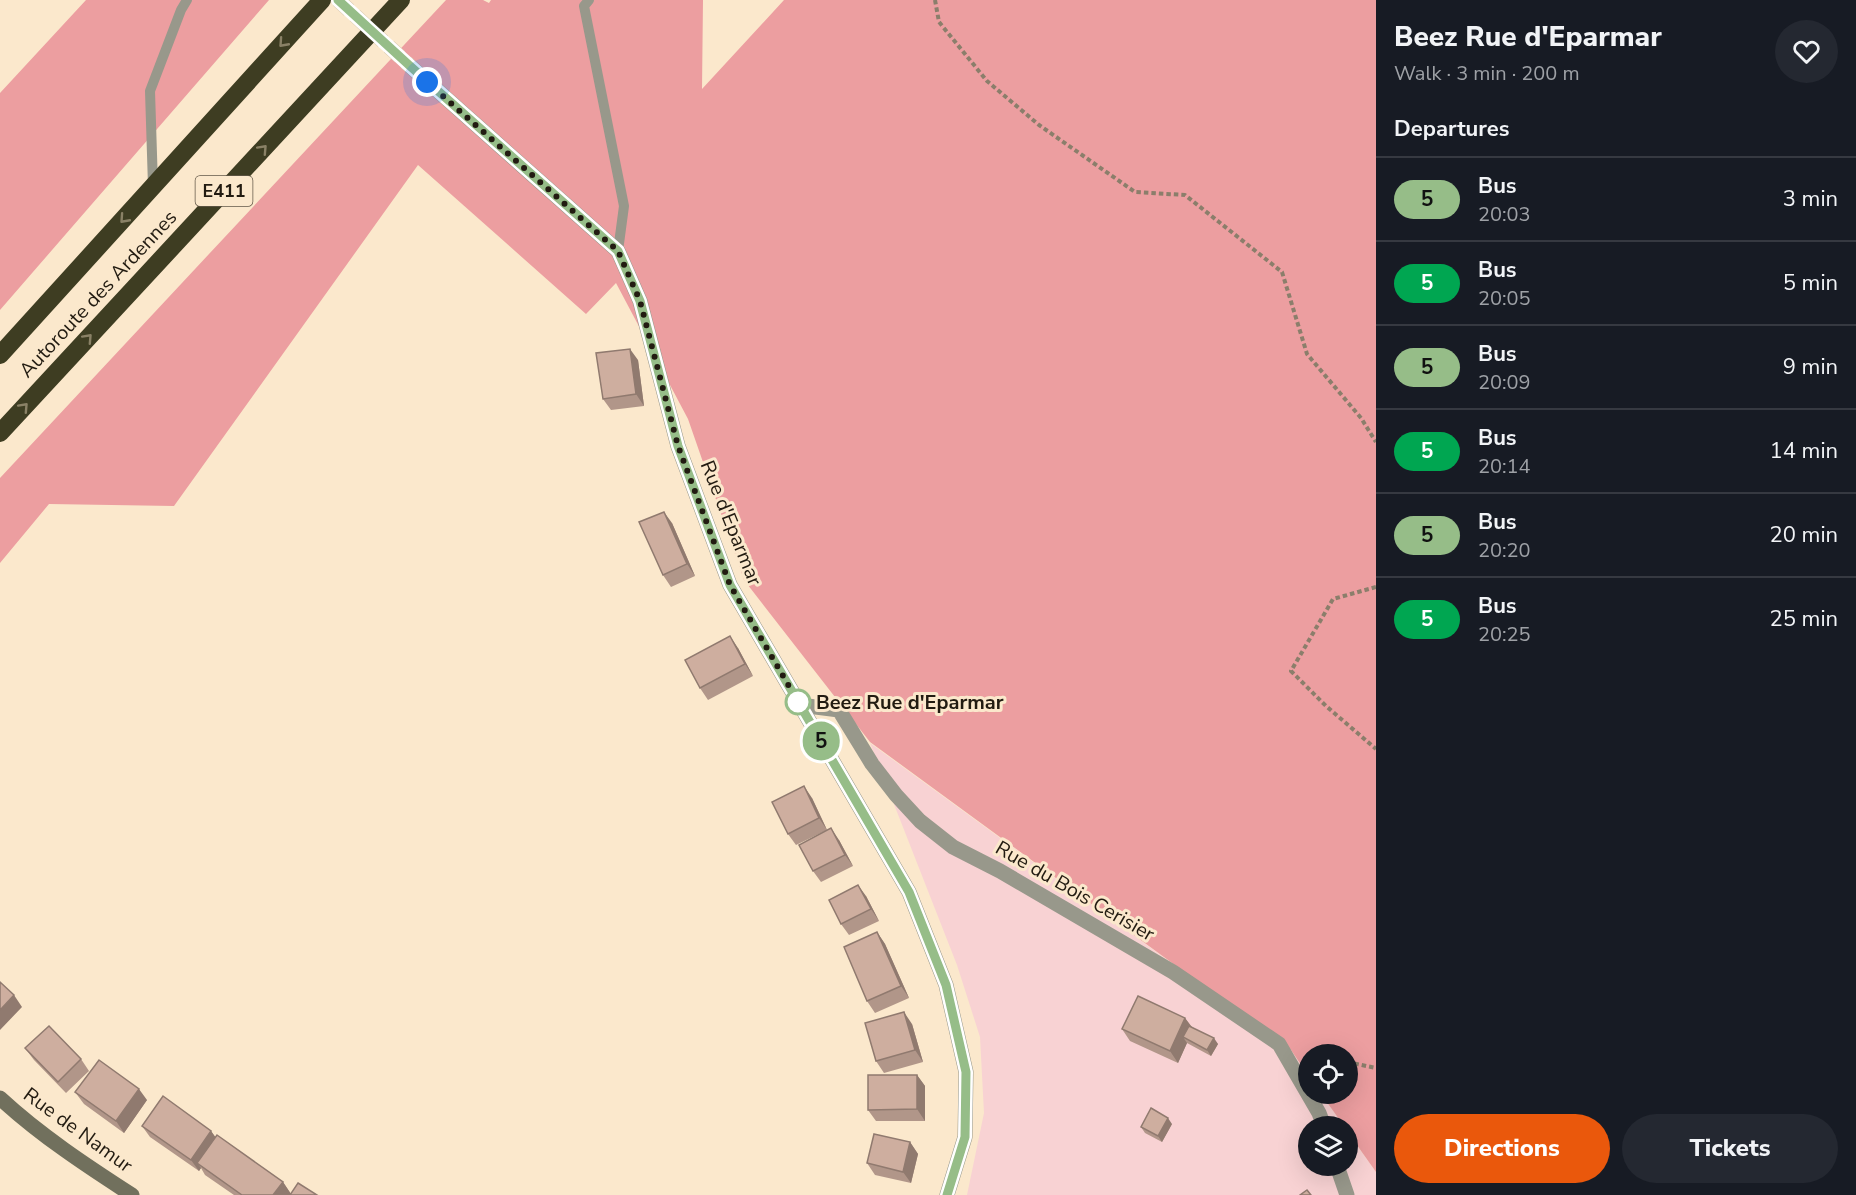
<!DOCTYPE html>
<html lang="en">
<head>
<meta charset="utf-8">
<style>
  :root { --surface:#171b24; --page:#242831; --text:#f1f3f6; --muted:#9ea1a6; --line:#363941; --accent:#ea580c }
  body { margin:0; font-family:"Nunito Sans",sans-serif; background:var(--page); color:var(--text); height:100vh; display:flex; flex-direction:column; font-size:22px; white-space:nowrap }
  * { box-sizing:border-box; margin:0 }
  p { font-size:20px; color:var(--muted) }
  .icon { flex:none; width:33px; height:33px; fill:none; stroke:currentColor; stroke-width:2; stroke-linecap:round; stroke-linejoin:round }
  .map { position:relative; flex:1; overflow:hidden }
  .panel { display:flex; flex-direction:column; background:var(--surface); width:480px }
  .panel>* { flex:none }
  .badge { padding:0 12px; border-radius:20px; font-size:21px; line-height:39px }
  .fabs { position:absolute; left:1298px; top:1044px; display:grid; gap:12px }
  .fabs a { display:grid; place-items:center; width:60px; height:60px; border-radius:50%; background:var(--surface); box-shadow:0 6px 24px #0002; font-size:30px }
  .you { position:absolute; width:30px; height:30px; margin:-15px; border:4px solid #fff; border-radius:50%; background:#1a73e8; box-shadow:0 0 0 9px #1a73e833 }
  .map>.badge { position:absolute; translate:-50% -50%; box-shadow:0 0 0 3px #fff }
  h2 { padding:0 18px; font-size:22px; line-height:54px }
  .round { display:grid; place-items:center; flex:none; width:63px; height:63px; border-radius:32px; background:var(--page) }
  .overview { display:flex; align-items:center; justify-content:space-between; height:102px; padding:0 18px }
  h1 { font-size:28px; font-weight:800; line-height:45px }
  .primary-button { display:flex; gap:12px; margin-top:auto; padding:12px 18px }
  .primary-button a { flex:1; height:69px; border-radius:36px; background:var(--accent); color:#fff; font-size:24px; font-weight:800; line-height:69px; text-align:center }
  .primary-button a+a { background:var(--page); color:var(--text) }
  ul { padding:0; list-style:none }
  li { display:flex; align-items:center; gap:18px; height:84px; padding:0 18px; border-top:2px solid var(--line) }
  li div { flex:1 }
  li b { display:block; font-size:22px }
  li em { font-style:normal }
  li .badge { min-width:66px; font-weight:700; text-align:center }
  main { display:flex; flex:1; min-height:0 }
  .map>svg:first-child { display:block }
</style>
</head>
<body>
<main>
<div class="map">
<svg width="1376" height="1195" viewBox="0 0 1376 1195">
  <rect width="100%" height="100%" fill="#fbe8cc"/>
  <path fill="#f8d2d3" d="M870,743L1291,1050L1308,1075V1094H1321L1344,1126H1308V1166H1347V1131L1376,1172V1195H967L984,1113L980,1037L957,965Z"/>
  <path fill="#ec9ea0" d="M86,0H269L0,310V93Z
    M446,0H483L489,3L491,0H703L702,89L784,0H1376V1172L1347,1131V1126H1344L1321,1094H1347V1054H1308V1075L1291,1050L870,742L744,580L688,419L616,283L586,314L418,165L174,506L49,504L0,563V478Z"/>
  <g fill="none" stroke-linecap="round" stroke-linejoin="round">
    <path stroke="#dac9b0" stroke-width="15" stroke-dasharray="15 8" stroke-linecap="butt" d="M338,0L410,66"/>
    <path stroke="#8b7e6b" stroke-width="4" stroke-dasharray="4.5 3" stroke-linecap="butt" d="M935,0L939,22L987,81L1039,125L1135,192L1185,195L1282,272L1307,354L1361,418L1376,442
      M1376,587L1333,599L1291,671L1326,706L1376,749
      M1347,1062L1376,1068"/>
    <path stroke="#98988b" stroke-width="10" d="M589,0L584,6L624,206L618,251
      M153,186L150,91L181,10L187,0"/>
    <path stroke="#98988b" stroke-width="15" d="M410,66L618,251L640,301L678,446L730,585L909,892L946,985L966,1072L965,1137L947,1195
      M800,705L839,710L872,764L896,795L920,821L953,847L1000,871L1173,972L1279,1044L1319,1113L1324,1126
      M1337,1166L1347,1195"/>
    <path stroke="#71705d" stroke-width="15" d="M0,1098C40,1135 87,1166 132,1195"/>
    <path stroke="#3e3d22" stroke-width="18" d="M0,355L322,0
      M0,433L401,0"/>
  </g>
  <path fill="#b19689" d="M638,360L644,406L611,410L603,399Z
    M672,523L695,576L671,587L663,575Z
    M738,648L753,676L708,700L700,688Z
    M812,798L827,830L796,845L788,834Z
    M839,840L853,866L821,882L813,871Z
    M866,896L879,921L849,935L841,924Z
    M877,932L885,944L909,998L875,1013L867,1001Z
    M1185,1018L1192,1027L1218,1044L1211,1056L1187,1043L1178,1063L1130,1041L1122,1029Z
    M912,1024L923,1062L884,1073L876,1061Z
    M25,1048L81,1059L89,1071L66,1093L34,1060Z
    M917,1075L925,1086V1121H876L868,1110Z
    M75,1092L147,1100L124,1133L84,1104Z
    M1172,1124L1162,1142L1145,1133L1141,1127Z
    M142,1126L211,1131L215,1137L283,1182L291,1194L290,1195H234L205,1175L201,1168L199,1171L150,1137Z
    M910,1142L918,1154L911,1183L875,1175L867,1163Z"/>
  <path fill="#907a6f" d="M630,349L638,360L644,406L636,394Z
    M664,512L672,523L695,576L687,564Z
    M730,636L738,648L753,676L745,664Z
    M804,786L812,798L827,830L819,818Z
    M831,828L839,840L853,866L845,855Z
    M858,885L866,896L879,921L871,909Z
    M877,932L885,944L909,998L901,986Z
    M14,995L22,1007L0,1030V1010Z
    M904,1012L912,1024L923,1062L915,1050Z
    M1185,1018L1193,1029L1183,1037L1187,1043L1178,1063L1170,1051Z
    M1214,1038L1218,1044L1211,1056L1207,1050Z
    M917,1075L925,1086V1121L917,1109Z
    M139,1089L147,1100L124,1133L116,1121Z
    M1168,1118L1172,1124L1162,1142L1158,1136Z
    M211,1131L219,1142L197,1163L201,1168L199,1171L191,1160Z
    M910,1142L918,1154L911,1183L903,1172Z
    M283,1182L291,1194L290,1195H273Z"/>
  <path fill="#ceae9f" stroke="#907a6f" stroke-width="1.5" d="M630,349L636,394L603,399L596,353Z
    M664,512L687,564L663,575L639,522Z
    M730,636L745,664L700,688L685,660Z
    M804,786L819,818L788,834L772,802Z
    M831,828L845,855L813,871L799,845Z
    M858,885L871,909L841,924L829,900Z
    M877,932L901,986L867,1001L844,947Z
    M0,982L14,995L0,1010Z
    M1138,996L1185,1018L1170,1051L1122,1029Z
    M904,1012L915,1050L876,1061L865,1023Z
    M49,1026L81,1059L58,1082L25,1048Z
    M1189,1026L1214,1038L1207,1050L1183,1037Z
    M99,1060L139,1089L116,1121L75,1092Z
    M868,1075H917V1109L868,1110Z
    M163,1096L211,1131L191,1160L142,1126Z
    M1151,1108L1168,1118L1158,1136L1141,1127Z
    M874,1134L910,1142L903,1172L867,1163Z
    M217,1135L283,1182L273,1195H242L197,1163Z
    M298,1183L317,1195H290Z
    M1307,1190L1311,1195H1300Z"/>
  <defs><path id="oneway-chevron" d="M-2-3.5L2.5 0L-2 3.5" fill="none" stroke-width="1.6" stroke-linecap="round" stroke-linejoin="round" transform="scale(1.5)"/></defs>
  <g stroke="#8a8166">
    <use href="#oneway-chevron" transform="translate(283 43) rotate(132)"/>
    <use href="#oneway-chevron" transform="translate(263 149) rotate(-47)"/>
    <use href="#oneway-chevron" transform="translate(124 219) rotate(132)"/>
    <use href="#oneway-chevron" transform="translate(88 338) rotate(-47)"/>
    <use href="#oneway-chevron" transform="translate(24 407) rotate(-47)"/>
  </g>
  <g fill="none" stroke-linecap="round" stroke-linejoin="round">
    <g stroke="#fff" stroke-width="14">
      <path id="line" d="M338,0L410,66L618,251L640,301L678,446L730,585L909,892L946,985L966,1072L965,1137L947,1195"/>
    </g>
    <use href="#line" stroke="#96bd88" stroke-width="9"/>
    <path stroke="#221b11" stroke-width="6" stroke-dasharray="0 10.8" d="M427,82L618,251L640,301L678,446L730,585L800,705L798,702"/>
  </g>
  <circle fill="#fff" stroke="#96bd88" stroke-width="3" cx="798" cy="702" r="12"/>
  <g text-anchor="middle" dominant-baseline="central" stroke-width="6" stroke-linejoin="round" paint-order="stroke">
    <rect fill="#fbe8cc" stroke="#635849" stroke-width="1.5" x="195.5" y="176" width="57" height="30" rx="4.5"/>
    <g font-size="18" font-weight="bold" fill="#221b11">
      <text x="224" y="191">E411</text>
    </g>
    <g font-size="20" fill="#221b11" stroke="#fbe8cc">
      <text transform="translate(98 294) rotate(-47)">Autoroute des Ardennes</text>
      <text transform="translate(731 523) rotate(68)">Rue d'Eparmar</text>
      <text transform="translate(1075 891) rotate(30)">Rue du Bois Cerisier</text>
      <text transform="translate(78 1130) rotate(36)">Rue de Namur</text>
    </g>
    <g font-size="20" font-weight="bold" fill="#221b11" stroke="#fbe8cc" text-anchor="start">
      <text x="816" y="702">Beez Rue d'Eparmar</text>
    </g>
  </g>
</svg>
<div class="fabs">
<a><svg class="icon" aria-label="locate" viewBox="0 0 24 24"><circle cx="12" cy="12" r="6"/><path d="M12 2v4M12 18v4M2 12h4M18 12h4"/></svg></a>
<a><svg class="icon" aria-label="layers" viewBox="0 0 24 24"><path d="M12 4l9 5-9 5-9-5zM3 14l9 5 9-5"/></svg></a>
</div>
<div class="you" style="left:427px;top:82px"></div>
<b class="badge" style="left:821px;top:741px;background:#96bd88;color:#111">5</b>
</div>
<section class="panel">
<div class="overview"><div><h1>Beez Rue d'Eparmar</h1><p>Walk · 3 min · 200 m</p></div><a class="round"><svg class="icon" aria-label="heart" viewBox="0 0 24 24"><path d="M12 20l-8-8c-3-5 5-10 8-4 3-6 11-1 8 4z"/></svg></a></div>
<h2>Departures</h2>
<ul>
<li><span class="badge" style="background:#96bd88;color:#111">5</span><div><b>Bus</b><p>20:03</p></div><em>3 min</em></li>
<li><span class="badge" style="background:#00a651;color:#fff">5</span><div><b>Bus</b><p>20:05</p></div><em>5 min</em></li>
<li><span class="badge" style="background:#96bd88;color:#111">5</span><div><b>Bus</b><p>20:09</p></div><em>9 min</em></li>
<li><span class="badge" style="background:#00a651;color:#fff">5</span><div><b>Bus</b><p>20:14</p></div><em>14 min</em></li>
<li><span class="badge" style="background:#96bd88;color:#111">5</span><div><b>Bus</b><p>20:20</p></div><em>20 min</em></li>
<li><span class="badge" style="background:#00a651;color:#fff">5</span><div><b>Bus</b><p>20:25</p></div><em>25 min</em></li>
</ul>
<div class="primary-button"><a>Directions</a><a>Tickets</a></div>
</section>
</main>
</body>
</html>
